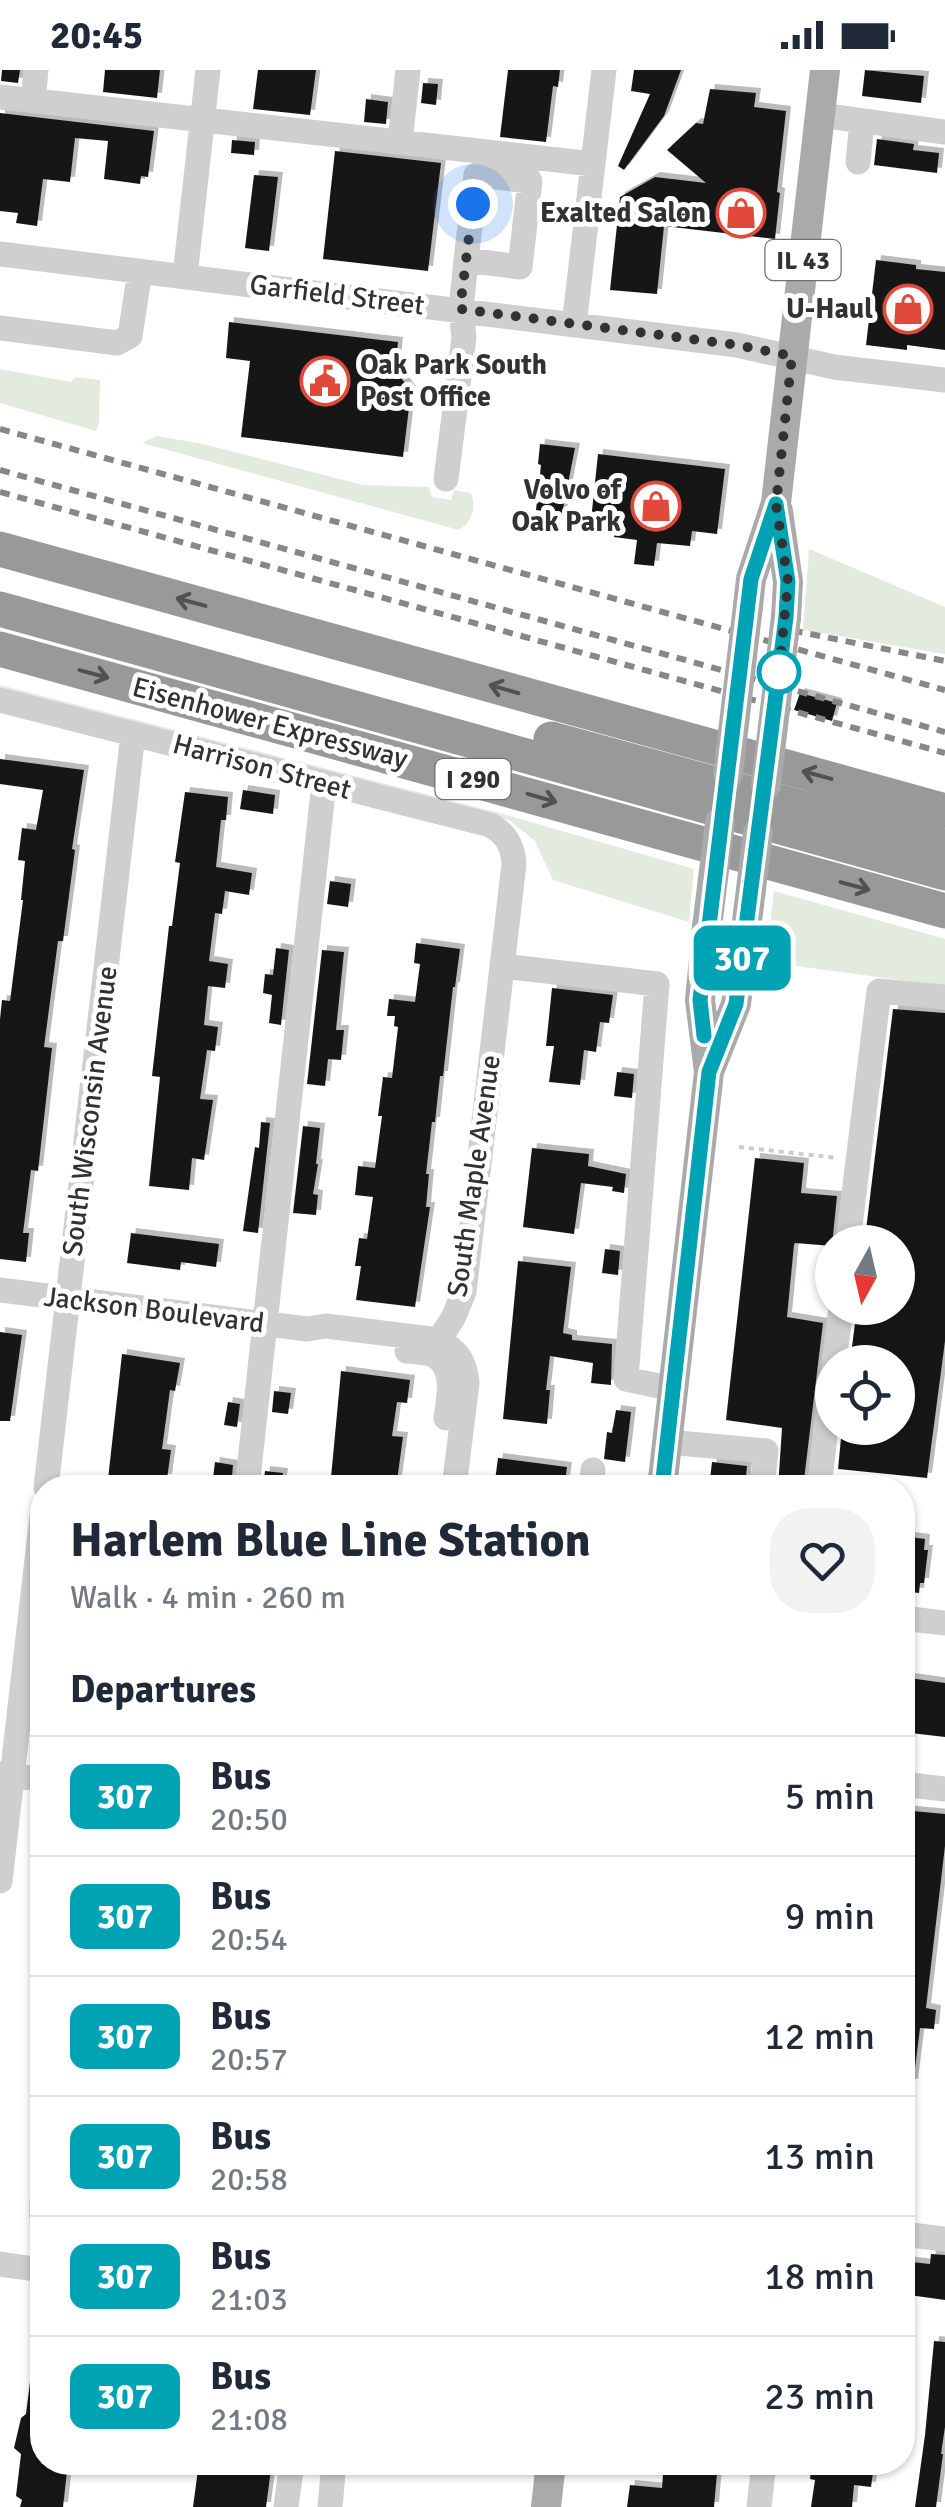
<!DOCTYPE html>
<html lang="en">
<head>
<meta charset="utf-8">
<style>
  :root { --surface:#fff; --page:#f2f2f3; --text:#1f2937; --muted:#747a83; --line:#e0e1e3 }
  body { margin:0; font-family:Signika,sans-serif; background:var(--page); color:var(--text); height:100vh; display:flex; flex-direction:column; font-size:38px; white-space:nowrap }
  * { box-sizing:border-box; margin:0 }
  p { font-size:32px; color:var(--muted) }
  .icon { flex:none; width:55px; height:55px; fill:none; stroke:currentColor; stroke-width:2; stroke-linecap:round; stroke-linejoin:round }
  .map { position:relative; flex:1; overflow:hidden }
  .sheet { position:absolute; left:30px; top:1405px; width:885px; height:1000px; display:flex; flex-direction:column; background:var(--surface); border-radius:40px; box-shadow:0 2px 8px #0004 }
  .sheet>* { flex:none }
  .badge { padding:0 20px; border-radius:15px; font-size:35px; line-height:65px }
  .needle { width:65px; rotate:188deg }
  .buttons { position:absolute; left:815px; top:1155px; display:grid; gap:20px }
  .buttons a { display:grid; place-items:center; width:100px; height:100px; border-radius:50%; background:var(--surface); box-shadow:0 2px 8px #0004; font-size:50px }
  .you { position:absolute; width:50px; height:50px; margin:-25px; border:8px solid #fff; border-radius:50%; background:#1a73e8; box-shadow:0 0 0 15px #1a73e833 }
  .map>.badge { position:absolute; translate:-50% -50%; box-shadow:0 0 0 5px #fff }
  h2 { padding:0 40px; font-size:38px; line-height:90px }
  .round { display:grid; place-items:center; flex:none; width:105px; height:105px; border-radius:40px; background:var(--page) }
  .headline { display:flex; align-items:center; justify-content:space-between; height:170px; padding:0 40px }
  h1 { font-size:48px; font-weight:800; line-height:75px }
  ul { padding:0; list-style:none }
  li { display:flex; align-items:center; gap:30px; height:120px; padding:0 40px; border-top:2px solid var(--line) }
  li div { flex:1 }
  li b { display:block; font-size:38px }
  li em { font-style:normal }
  li .badge { min-width:110px; font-weight:700; text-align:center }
  .status { display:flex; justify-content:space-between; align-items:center; height:70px; padding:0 50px; background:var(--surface); direction:ltr }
  .status svg { height:28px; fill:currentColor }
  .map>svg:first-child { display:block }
</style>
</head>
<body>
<div class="status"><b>20:45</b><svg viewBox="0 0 49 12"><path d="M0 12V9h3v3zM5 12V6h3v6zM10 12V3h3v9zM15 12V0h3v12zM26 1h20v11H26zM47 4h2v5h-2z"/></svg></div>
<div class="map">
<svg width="945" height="2437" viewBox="0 0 945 2437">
  <defs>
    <filter id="shadow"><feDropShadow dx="5" dy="-5" stdDeviation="0" flood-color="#0004"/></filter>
  </defs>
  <rect width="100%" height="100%" fill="#fff"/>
  <path fill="#e3ebde" d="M0,299L71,312L75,307L100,310L99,353L96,361L0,333Z
    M157,366L203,374L363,415L429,417L432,427L451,430L454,420L471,423C476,439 473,451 459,460L142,373Z
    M809,479L945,537V584L803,560Z
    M0,615L503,744L694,799L689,852L553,810L535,771L509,750L0,621Z
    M774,821L945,869V916L766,892Z"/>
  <path fill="#191919" filter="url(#shadow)" d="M2,0H20L18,13L1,11Z
    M105,0H160L157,28L103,22Z
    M258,0H316L310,45L253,39Z
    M508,0H560L558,17L553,16L546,72L500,67Z
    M634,0H681L664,46L624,100L618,96L650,24L631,21Z
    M865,0L924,6L921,33L862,26Z
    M423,13L438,14L436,35L421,33Z
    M710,19L756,23L754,37L786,41L777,122L780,123L775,169L664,156L657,224L610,220L620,127L655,107L706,113L667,80L696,53L703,54Z
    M366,29L388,32L386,54L364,52Z
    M0,43L154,61L148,107L141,106L140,114L104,109L108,71L75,68L70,112L43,109L37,156L16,153L18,143L0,141Z
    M877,69L914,74L913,80L939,83L937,103L874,95Z
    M232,70L255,72L254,85L231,83Z
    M335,81L441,93L428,201L323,189Z
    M254,105L278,107L269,181L245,178Z
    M876,190L916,195V199L945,202V280L907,275V280L866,275Z
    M229,252L398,272L395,300L411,321L403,387L241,367L250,291L226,288Z
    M540,374L575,378L562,444L536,440L541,395L538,394Z
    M598,384L725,399L717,464L692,461L690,476L657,473L654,496L634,494L637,470L614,467L615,453L591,450Z
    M800,623L837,633L832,651L794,640Z
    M0,689L84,700L72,779L75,780L63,871H58L44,977L52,978L38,1101L31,1100L23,1163H29L26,1192L0,1189V949L2,930L10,931L23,830H21L25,791L18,790L22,758L36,760L43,720L0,714Z
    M243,720L275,725L273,744L240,739Z
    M185,722L228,727L226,750H221L216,797L252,803L249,825L225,821L222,844L215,843L209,891L228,894L225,918L208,916L204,955L218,957L215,981L207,980L200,1029L213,1030L204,1090L192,1088L189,1120L149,1116L160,1007L152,1006L169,856H172L180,793L175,792Z
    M330,811L351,814L348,837L327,834Z
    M416,873L460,879L455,917H453L443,1006H440L435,1052H432L426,1104H429L426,1137H430L415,1237L356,1230L361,1196H355L359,1168L367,1169L373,1127L355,1125L358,1096L375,1098L382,1046H378L383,1007L392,1008L398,957L394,956L395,946H387L389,929L415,932L420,894L414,893Z
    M276,878L289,880L281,955L269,953L272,925L263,923L265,904L273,905Z
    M322,880L344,882L336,960H344L341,990L328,989L325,1016L307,1014Z
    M552,918L613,925L609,953L600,952L596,982L584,980L580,1015L549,1012L554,976H546Z
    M893,939L945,943V1271L927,1408L838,1399L842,1358H898V1292H850L857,1238H898V1172L865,1168Z
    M617,1002L634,1004L632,1028L614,1026Z
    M261,1052L270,1053L258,1163L243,1161L255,1077L259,1078Z
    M303,1056L320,1058L316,1094H318L313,1124L318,1125L316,1145L293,1143Z
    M532,1078L589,1084L588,1096L626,1104L624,1123L612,1121L613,1117L581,1113L574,1164L523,1157Z
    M755,1088L804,1093L801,1123L837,1126L832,1176L795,1173L794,1175L787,1247L823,1253L803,1418H778L782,1358L726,1350Z
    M131,1163L219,1174L216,1197L181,1192L180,1200L127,1193Z
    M605,1179L620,1181L618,1205L602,1203Z
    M518,1191L571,1197L563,1263L572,1265V1270L612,1274L611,1315L591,1313L593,1293L550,1286L546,1320H550L547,1354L503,1349Z
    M0,1262L22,1265L10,1351H0Z
    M122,1284L180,1293L175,1321L170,1320L162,1379L171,1380L167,1409L151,1407L150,1418H107Z
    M341,1301L410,1310L407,1333L397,1332L392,1366L403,1367L396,1418H330Z
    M274,1321L291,1323L288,1344L272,1342Z
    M228,1332L240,1334L237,1357L224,1355Z
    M616,1340L631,1342L625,1392L604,1389L607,1362L612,1363Z
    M498,1388L567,1397L564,1418H494Z
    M215,1392L233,1395L231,1418L212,1416Z
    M712,1392L747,1396L745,1418H709Z
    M265,1401L283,1403L281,1418H263Z
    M902,1466L925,1469L924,1480H928L924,1513H920L919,1523L902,1521Z
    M902,1607L945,1613V1667L902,1662Z
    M902,1740L945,1744V1776L926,1938L936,1940L934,1959L920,1958L913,2014L902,2013Z
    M931,2184L945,2185V2230L902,2224V2191L930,2194Z
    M934,2271L945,2272V2357L941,2384H943L936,2437H915L925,2365Z
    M32,2296L42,2297V2392H68L63,2437H20L22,2430L16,2426L21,2384L14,2378L21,2348L26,2344Z
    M199,2392H272L266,2437H193Z
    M664,2392H718L714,2437H627L630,2415L662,2418Z
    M812,2392H852L874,2395L871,2417L854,2415L852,2437H811L815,2410L810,2409Z"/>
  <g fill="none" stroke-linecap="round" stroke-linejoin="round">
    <path stroke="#ccc" stroke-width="4" stroke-dasharray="5 5" stroke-linecap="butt" d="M739,1077L838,1088"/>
    <path stroke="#cfcfcf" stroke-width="25" d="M0,27L593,94
      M33,31L36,0
      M820,45L945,62
      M400,72L408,0
      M858,92L862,51
      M0,184L737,275L834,297L945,310
      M185,206L208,0
      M574,255L604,0
      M0,258L117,273L130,266L140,201
      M446,409L464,268L461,239L466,190L520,197L530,111L476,105L466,190
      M0,630L490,755C507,764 513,777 514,794L464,1222L453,1248L439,1270
      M502,896L657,914L626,1309L673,1319
      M848,1172L879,921L945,927
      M0,1220L307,1259L326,1256L439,1270C458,1281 465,1291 467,1313L454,1418
      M407,1281C415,1282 425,1282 433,1285C456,1296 449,1328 446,1348
      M834,1292L841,1238
      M667,1372L766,1381L762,1418
      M46,1418L133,664
      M247,1418L324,713
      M591,1418L593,1400
      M819,1418L832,1304
      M902,1548L945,1553
      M0,1704L42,1709
      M902,1714L945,1719
      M0,1811L42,1446
      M42,2132V2147
      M902,2164L945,2169
      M0,2194L42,2200
      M286,2437L291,2400
      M330,2437L334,2392
      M759,2437L764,2392"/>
    <path stroke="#aaa" stroke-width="30" d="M778,441L788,512L786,547
      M748,536L751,509L776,433L825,0
      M710,999L736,934L745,867
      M662,1418L709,1002L700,930L707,857
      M546,2437L551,2392"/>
    <path stroke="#999" stroke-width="35" d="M0,479L945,741
      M0,539L945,803
      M0,579L945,841
      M551,669L945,777"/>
    <path stroke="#878787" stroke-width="6" stroke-dasharray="10 8" stroke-linecap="butt" d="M0,359L945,620
      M0,400L945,662
      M0,422L945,683
      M775,557L945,591"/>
    <path stroke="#aaa" stroke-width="30" d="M728,704L748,536
      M766,715L786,547
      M707,857L720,752
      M745,867L758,763"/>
  </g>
  <defs><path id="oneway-shaft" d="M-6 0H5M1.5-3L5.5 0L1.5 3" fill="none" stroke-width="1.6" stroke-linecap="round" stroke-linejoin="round" transform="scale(2.5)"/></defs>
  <g stroke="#515151">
    <use href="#oneway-shaft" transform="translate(191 532) rotate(-165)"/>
    <use href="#oneway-shaft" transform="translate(94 604) rotate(15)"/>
    <use href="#oneway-shaft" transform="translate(504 619) rotate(-164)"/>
    <use href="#oneway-shaft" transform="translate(817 705) rotate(-165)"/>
    <use href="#oneway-shaft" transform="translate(542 728) rotate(16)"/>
    <use href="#oneway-shaft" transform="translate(855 816) rotate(15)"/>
  </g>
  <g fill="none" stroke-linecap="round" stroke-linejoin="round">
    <g stroke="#fff" stroke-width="22">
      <path id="line" d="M662,1418L709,1002L736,934L786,547L788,512L776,434L751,509L700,930L704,966"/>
    </g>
    <use href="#line" stroke="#00a3b4" stroke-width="15"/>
    <path stroke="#323232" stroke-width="10" stroke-dasharray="0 18" d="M473,134L460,239L737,275L792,286L776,434L788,512L778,614L779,602"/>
  </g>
  <defs>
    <g id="shop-ring" transform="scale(2.5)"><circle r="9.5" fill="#fff" stroke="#e1493b" stroke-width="1.5"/><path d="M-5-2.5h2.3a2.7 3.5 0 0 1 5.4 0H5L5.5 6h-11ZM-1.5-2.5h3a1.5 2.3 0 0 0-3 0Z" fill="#e1493b"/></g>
    <g id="civic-ring" transform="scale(2.5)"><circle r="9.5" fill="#fff" stroke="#e1493b" stroke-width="1.5"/><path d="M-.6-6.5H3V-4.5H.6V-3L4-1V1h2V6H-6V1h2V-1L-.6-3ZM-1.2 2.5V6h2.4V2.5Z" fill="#e1493b"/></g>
  </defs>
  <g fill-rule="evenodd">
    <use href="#shop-ring" x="741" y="143"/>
    <use href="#shop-ring" x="908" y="239"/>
    <use href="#civic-ring" x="325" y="311"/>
    <use href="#shop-ring" x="656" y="436"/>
  </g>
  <circle fill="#fff" stroke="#00a3b4" stroke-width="5" cx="779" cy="602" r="20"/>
  <g text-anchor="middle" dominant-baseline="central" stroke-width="10" stroke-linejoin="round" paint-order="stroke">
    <g fill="#fff" stroke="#707070" stroke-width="2.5">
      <rect x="765.5" y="170" width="75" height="40" rx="8"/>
      <rect x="435.5" y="689" width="75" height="40" rx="8"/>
    </g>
    <g font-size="25" font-weight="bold" fill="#323232">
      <text x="803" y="190">IL 43</text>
      <text x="473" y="709">I 290</text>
    </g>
    <g font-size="28" font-weight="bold" fill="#323232" stroke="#fff" text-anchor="end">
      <text x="706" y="143">Exalted Salon</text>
      <text x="873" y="239">U-Haul</text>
      <text x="360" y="295" text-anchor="start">Oak Park South<tspan x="360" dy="32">Post Office</tspan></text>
      <text x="621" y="420">Volvo of<tspan x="621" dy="32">Oak Park</tspan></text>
    </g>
    <g font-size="28" fill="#323232" stroke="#fff">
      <text transform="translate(337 225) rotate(7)">Garfield Street</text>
      <text transform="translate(270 653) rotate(15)">Eisenhower Expressway</text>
      <text transform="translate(262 697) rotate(15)">Harrison Street</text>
      <text transform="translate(90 1041) rotate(-83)">South Wisconsin Avenue</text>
      <text transform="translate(474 1106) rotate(-82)">South Maple Avenue</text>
      <text transform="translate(154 1240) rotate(7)">Jackson Boulevard</text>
    </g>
  </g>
</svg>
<div class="buttons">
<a><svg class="needle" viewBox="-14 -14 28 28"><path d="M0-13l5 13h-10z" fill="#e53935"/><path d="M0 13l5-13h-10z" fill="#747a83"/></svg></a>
<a><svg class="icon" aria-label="locate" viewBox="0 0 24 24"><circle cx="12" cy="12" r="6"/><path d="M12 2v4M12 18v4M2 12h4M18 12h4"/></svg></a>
</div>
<div class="you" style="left:473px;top:134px"></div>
<b class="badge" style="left:742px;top:888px;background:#00a3b4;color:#fff">307</b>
<section class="sheet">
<div class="headline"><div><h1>Harlem Blue Line Station</h1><p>Walk · 4 min · 260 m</p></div><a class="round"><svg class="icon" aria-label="heart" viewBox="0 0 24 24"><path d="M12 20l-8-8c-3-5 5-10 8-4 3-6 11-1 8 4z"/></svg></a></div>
<h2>Departures</h2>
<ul>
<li><span class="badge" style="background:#00a3b4;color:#fff">307</span><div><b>Bus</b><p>20:50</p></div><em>5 min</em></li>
<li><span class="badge" style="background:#00a3b4;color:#fff">307</span><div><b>Bus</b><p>20:54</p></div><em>9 min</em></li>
<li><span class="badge" style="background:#00a3b4;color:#fff">307</span><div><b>Bus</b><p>20:57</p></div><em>12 min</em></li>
<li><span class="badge" style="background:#00a3b4;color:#fff">307</span><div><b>Bus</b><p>20:58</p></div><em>13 min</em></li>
<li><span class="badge" style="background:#00a3b4;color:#fff">307</span><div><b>Bus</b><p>21:03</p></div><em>18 min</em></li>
<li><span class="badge" style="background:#00a3b4;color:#fff">307</span><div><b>Bus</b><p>21:08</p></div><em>23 min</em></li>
</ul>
</section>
</div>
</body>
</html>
